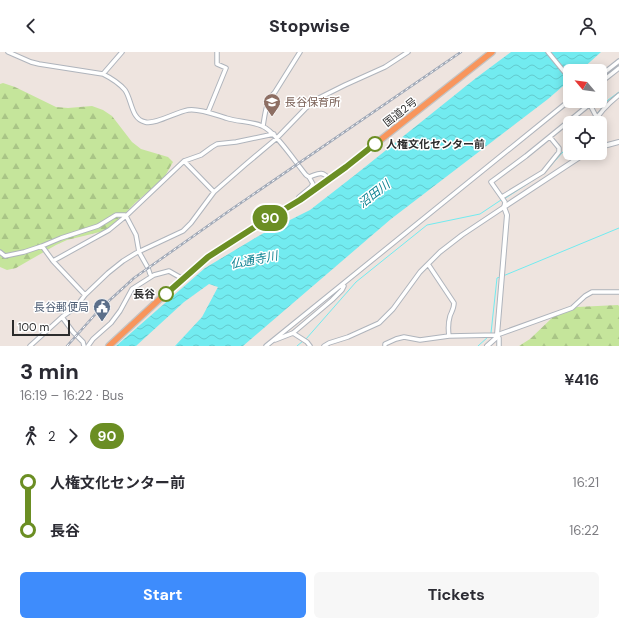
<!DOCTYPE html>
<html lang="en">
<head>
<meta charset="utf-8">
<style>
  :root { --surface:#fff; --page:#f7f7f7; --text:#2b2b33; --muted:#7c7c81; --accent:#3e8cfc }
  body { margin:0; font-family:"DM Sans","Noto Sans JP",sans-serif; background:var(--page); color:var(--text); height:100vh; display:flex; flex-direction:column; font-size:15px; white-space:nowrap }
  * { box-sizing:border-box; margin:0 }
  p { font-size:13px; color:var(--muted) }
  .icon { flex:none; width:22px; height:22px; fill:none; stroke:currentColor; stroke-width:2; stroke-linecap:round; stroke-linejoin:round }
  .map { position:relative; height:294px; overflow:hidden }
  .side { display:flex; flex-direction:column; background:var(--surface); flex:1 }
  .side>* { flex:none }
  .badge { padding:0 8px; border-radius:13px; font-size:14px; line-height:26px }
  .needle { width:26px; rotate:299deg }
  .fabs { position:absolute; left:563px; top:12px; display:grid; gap:8px }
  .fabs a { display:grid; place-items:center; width:44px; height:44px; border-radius:6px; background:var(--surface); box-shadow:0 2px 10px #0003; font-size:20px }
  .scale { position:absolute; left:12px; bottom:10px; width:58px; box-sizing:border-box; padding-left:4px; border:2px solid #2c2c2c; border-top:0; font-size:11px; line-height:14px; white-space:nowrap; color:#2c2c2c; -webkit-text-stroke:3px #fff; paint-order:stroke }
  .map>.badge { position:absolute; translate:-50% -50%; box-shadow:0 0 0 2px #fff }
  .legs { display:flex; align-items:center; gap:6px; height:44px; padding:0 20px; font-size:13px }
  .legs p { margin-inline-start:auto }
  .overview { display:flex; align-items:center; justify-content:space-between; height:68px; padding:0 20px }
  h1 { font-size:22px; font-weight:700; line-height:30px }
  .cta { display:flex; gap:8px; margin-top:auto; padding:8px 20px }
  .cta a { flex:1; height:46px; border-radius:6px; background:var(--accent); color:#fff; font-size:16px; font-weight:700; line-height:46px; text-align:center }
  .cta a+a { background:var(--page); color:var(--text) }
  ul { padding:0 20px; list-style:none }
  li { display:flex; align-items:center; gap:14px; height:48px; font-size:15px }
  li i { display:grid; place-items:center; width:6px; height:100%; margin:0 5px; background:currentColor }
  li i::after { content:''; width:10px; height:10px; margin:-5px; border:3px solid; border-radius:50%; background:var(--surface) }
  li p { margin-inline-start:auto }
  li:first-child i { background:linear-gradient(#0000 50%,currentColor 0) }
  li:last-child i { background:linear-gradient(currentColor 50%,#0000 0) }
  header { display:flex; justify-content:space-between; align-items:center; height:52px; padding:0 20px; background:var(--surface); font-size:18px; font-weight:700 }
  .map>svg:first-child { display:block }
</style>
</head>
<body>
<header><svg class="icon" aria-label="back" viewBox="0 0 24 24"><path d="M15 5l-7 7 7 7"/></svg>Stopwise<svg class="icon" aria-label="person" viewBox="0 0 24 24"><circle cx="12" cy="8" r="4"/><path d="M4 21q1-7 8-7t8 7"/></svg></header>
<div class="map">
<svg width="619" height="294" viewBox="0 0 619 294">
  <defs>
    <pattern id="forest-firs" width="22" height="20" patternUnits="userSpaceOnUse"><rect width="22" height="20" fill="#c5e59b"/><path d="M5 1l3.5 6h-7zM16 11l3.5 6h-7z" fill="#a9c586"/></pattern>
    <pattern id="water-waves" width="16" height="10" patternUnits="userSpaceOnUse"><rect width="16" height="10" fill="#72ebf0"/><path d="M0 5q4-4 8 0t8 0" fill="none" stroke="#63cace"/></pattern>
  </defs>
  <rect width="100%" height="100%" fill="#eee4df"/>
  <path fill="url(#forest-firs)" d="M3,31L15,35L56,55L68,56L92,54L103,58L112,64L132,90L141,97L168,105L173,110L164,126L135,151L116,171L104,179L67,188L56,193L16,216L7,218L0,215V32Z
    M618,253L619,254V294H519L530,287L554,264L577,255Z"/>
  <path fill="url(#water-waves)" d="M511,0H601L580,19H570V28L548,47L391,167L243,294H175L202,265L218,235L209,232L184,250L136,294H116L205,216L262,182L310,158L355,123L476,26Z"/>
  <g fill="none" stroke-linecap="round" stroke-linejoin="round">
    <path stroke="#72ebf0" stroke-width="1" d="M597,62L608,48L619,40
      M588,71L595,64
      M546,119L570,92
      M504,147L535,127
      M503,224L619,176
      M491,281L497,226L500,225
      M306,287L356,230L427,173L480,162L501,148
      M297,294L303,289
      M478,294L488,285"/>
    <g stroke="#afb4bc" stroke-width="5.5">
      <path id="minor" d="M8,0L31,10L39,12L103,22C111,26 119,31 125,38C132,48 131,67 145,70C155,73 176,60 188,58C199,56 216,63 226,66C238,70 251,69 262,74C275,79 296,111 306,123L309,125C318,122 322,118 329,127
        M548,0L570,27
        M103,22L122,0
        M600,24L619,9
        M600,31L619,16
        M588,49L597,66
        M208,60L226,16L217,12V0
        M594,71C600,59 609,51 619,43
        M263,74C265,62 266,49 275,40L300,0
        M184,109L214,140
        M299,145L311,135L313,132L309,125
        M502,145L543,120L559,100V96L550,85
        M42,194L53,209L85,243
        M0,200L5,204L24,200L42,194L61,186L98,174L116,163H125L126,164L136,183L139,200L148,216L150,222
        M53,209L109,178L126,164L184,109L201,103L212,95L217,92L236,90L274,82
        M428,212L454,251C454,256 452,259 450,264C448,271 448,277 449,284
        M62,265L73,280L83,290L84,294
        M293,281L307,290L310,294
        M497,283L499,286V294
        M275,288L293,281L332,248L342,238L344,234L343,232
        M30,294L62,265L76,255L85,243L108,221L123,209L136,201L183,179L191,171L214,140L246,112L277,86L305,57L317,47L345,33L385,15L408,0
        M88,294L93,287L111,271L120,259L132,237L154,223L169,219L183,227
        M266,294L570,48
        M324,294L329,291L348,285L379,271L393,257L420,220L440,200L462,183L504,155L505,150L491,130L526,104L590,52
        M385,294V292L396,287L404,285L420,288L449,284L497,283L572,256L585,244L592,240H619"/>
    </g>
    <g stroke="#afb4bc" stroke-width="6">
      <path id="tertiary" d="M600,95L619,90
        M487,294L496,286L497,283L507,163L504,155L586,101"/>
    </g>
    <g stroke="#c4c4c4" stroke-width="8">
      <path id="trunk" d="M109,294L163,244L208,205L258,173L300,148L346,115L492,0"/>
    </g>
    <use href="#minor" stroke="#fff" stroke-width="3.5"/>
    <use href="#tertiary" stroke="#fff" stroke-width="4"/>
    <use href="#trunk" stroke="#f8955c" stroke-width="5.5"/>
    <g stroke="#a1a9b7" stroke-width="2.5">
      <path id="rail" d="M67,294L100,257L134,226L229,159L461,0"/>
    </g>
    <use href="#rail" stroke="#fff" stroke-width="1" stroke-dasharray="3" stroke-linecap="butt"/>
  </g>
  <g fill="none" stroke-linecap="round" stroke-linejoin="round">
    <g stroke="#fff" stroke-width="9">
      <path id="line-1" d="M166,242L208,205L258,173L300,148L346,115L375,92"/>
    </g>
    <use href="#line-1" stroke="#6b8e23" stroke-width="6"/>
  </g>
  <defs>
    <g id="school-pin" transform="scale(0.9)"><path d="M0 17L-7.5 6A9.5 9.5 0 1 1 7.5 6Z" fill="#8d6e63" stroke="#fff"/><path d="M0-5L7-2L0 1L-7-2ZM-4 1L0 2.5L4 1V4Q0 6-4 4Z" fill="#fff"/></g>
    <g id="civic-pin" transform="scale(0.9)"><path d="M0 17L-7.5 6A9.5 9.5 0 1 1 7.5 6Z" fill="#5c6f8a" stroke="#fff"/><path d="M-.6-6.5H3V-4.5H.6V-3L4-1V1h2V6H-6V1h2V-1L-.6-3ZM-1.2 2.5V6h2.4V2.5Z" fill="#fff"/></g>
  </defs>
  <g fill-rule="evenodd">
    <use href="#school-pin" x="272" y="50"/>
    <use href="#civic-pin" x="102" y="255"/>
  </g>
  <g fill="#fff" stroke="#6b8e23" stroke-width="2">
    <circle cx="375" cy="92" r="7"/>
    <circle cx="166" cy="242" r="7"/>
  </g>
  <g text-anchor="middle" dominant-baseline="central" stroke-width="3" stroke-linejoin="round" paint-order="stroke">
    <g font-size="11" fill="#785e54" stroke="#fff" text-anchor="start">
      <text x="285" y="50">長谷保育所</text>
    </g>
    <g font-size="11" fill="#2c2c2c" stroke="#fff">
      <text transform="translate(400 60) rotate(-38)">国道2号</text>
    </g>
    <g font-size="11" font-weight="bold" fill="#2c2c2c" stroke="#fff" text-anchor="start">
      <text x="386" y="92">人権文化センター前</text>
      <text x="155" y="242" text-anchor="end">長谷</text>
    </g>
    <g font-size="11" fill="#4e5e75" stroke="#fff" text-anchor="end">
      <text x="89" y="255">長谷郵便局</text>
    </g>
    <g font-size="12" font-style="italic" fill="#0c8292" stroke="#fff">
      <text transform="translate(374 142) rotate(-38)">沼田川</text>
      <text transform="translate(254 208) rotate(-11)">仏通寺川</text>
    </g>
  </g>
</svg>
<div class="fabs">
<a><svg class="needle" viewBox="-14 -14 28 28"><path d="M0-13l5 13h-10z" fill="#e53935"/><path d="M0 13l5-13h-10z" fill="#7c7c81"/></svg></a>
<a><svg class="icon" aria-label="locate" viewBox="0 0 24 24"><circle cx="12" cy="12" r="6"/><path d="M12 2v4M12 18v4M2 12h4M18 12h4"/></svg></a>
</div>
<div class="scale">100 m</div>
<b class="badge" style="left:270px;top:166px;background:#6b8e23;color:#fff">90</b>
</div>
<section class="side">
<div class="overview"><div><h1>3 min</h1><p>16:19 – 16:22 · Bus</p></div><b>¥416</b></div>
<div class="legs"><svg class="icon" aria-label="walk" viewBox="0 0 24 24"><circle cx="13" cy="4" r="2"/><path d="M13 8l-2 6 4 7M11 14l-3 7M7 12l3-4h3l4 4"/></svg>2<svg class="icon" aria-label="forward" viewBox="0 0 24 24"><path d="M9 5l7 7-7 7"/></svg><b class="badge" style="background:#6b8e23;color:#fff">90</b></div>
<ul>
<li><i style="color:#6b8e23"></i><b>人権文化センター前</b><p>16:21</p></li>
<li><i style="color:#6b8e23"></i><b>長谷</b><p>16:22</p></li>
</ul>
<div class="cta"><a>Start</a><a>Tickets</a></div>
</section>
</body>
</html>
